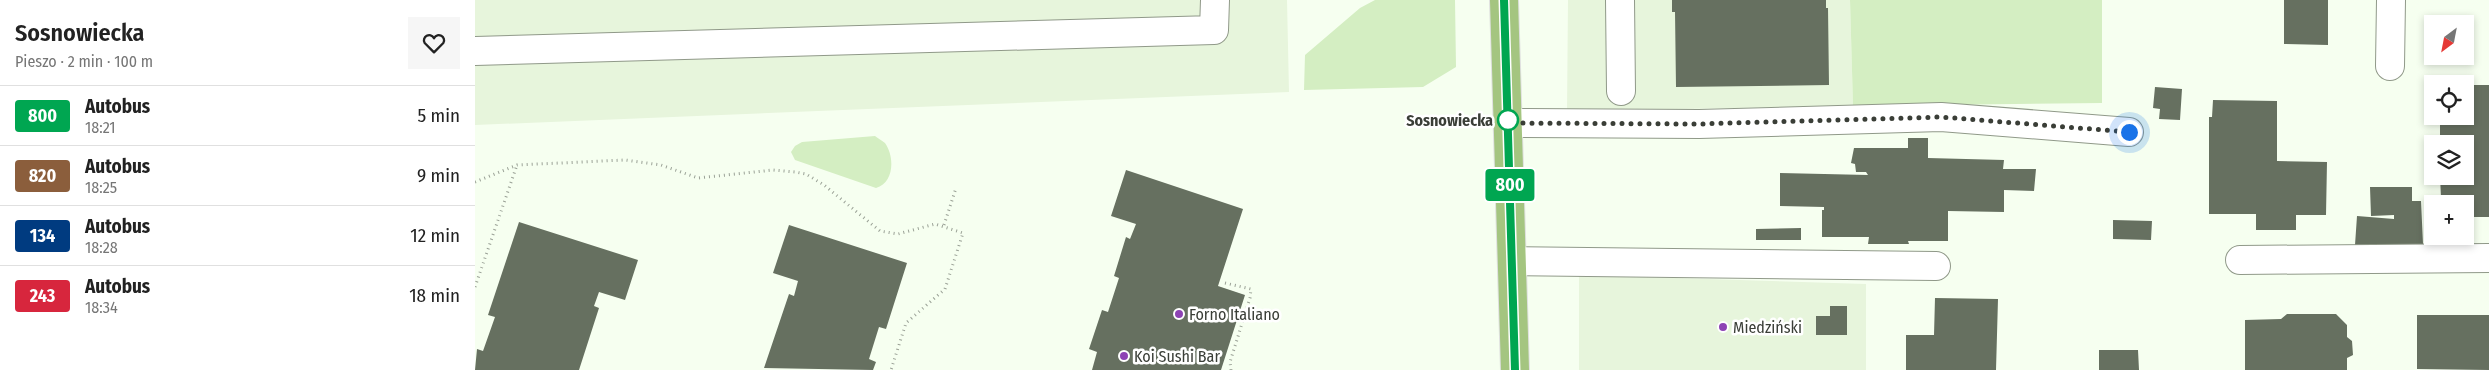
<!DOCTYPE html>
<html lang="pl">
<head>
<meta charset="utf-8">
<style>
  :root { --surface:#fff; --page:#f6f6f6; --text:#222; --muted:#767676; --line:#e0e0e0 }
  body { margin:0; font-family:"Fira Sans Condensed",sans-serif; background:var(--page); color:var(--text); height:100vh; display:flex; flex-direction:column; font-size:19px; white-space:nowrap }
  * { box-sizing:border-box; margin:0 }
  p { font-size:16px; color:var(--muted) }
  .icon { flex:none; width:28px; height:28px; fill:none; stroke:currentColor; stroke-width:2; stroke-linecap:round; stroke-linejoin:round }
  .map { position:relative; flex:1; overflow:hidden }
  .panel { display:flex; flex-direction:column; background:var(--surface); width:475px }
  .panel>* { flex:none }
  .badge { padding:0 10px; border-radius:4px; font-size:18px; line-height:32px }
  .needle { width:32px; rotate:212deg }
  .controls { position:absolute; left:1949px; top:15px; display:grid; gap:10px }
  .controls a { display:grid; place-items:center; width:50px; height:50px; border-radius:0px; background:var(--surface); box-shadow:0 2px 8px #0003; font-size:25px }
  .you { position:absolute; width:25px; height:25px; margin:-12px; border:4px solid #fff; border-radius:50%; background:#1a73e8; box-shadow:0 0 0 8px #1a73e833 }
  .map>.badge { position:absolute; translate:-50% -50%; box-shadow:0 0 0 2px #fff }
  .round { display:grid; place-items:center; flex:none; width:52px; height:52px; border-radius:0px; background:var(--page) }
  .head { display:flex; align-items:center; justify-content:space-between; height:85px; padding:0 15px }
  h1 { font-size:24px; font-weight:600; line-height:38px }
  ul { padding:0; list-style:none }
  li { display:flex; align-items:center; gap:15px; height:60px; padding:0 15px; border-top:1px solid var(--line) }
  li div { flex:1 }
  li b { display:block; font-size:19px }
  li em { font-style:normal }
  li .badge { min-width:55px; font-weight:700; text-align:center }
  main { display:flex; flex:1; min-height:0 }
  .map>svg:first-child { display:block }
</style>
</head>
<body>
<main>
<section class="panel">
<div class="head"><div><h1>Sosnowiecka</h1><p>Pieszo · 2 min · 100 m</p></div><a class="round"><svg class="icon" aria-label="heart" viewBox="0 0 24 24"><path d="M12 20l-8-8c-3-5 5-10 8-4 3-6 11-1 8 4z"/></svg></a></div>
<ul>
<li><span class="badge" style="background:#00a651;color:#fff">800</span><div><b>Autobus</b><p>18:21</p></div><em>5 min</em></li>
<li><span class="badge" style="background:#8b5e3c;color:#fff">820</span><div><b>Autobus</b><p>18:25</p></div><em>9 min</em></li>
<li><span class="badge" style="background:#003b80;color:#fff">134</span><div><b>Autobus</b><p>18:28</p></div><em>12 min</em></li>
<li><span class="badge" style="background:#d7263d;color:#fff">243</span><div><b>Autobus</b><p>18:34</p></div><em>18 min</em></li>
</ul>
</section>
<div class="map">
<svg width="2014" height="370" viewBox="0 0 2014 370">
  <rect width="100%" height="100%" fill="#f6fff0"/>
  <path fill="#e7f5dc" d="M0,0H812L814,92L0,125Z
    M1093,0H1375L1378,106L1092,111Z
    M1104,275L1391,284V370H1104Z"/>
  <path fill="#d4eec2" d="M900,0H980L981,67L948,87L829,90L830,55L885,8Z
    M1375,0H1627V103L1378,106Z
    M400,136C403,138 407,141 410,143C420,157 419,183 401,188L320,160L316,152L320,146L327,142Z"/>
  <path fill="#667060" d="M1197,0H1351V8H1353L1354,85L1201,87L1200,12H1197Z
    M1809,0H1853V45L1809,44Z
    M1990,85H2014V217H1990V204H1986V198H1966L1965,176H1990V144H1965V116H1990Z
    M1680,87L1707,89L1705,120L1684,119L1685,109L1678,108Z
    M1738,100L1802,101V161L1852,162L1851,215H1821V230H1781V214H1734V117H1737Z
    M1433,138H1453V158L1529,160L1528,169H1561L1559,191L1529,190V212L1473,211V241H1433L1434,244H1393L1394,237H1347V210H1349V207L1305,206V173L1393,175L1391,172H1381L1380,164L1376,163L1379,148H1433Z
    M651,170L768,209L743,286L770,295L746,370H617L622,352L614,349L627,310L633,312L644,278L639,276L651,237L655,239L661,224L636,216Z
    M1895,187H1937V201H1946L1948,244L1923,247L1880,245L1882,216L1919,219V215L1896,216Z
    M1638,220L1677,221L1676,240L1638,239Z
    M44,222L163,260L150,300L124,292L119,306L124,308L104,370H0L2,349L8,351L20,317L13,315Z
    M314,225L432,263L411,329L404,327L394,359L401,362L398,370L289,368L314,294L319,296L323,281L298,273Z
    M1326,228V240H1281V229Z
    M1460,298L1523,299L1521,370H1431V335H1459Z
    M1355,306H1372V335H1341V316H1355Z
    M1812,314H1861L1872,325V337L1877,341L1878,355L1872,358V370H1770V320L1806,319Z
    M1942,315H2014V370L1942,369Z
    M1624,350H1663L1664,370H1624Z"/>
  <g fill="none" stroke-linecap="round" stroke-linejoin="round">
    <g stroke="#909989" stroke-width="30">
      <path id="minor" d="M1145,0L1146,91
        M0,51L739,30L740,0
        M1915,66L1916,0
        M1033,123L1224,124L1466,117L1654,132
        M1765,260L2014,258
        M1038,261L1461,266"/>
    </g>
    <g stroke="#dfe0df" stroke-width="30">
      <path id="major" d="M1029,0L1040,370"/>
    </g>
    <path stroke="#9aa196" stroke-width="3" stroke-dasharray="1 4" stroke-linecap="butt" d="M0,182L42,165L150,160L186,165L223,178L298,170L320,172L331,174L349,185L405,231L423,234L460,224L488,233L470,289L431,323L416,370
      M469,225L481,188
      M750,283L776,289L775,298L755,362L756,370
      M0,287L42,165"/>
    <use href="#minor" stroke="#fff" stroke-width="28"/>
    <use href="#major" stroke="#a4c580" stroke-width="28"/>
  </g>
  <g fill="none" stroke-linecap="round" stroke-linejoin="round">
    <g stroke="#fff" stroke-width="11">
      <path id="line" d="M1029,0L1040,370"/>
    </g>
    <use href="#line" stroke="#00a651" stroke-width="8"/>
    <path stroke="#3a3e37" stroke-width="5" stroke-dasharray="0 9" d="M1033,120V123L1224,124L1466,117L1654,132"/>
  </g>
  <circle fill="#fff" stroke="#00a651" stroke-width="2.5" cx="1033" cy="120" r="10"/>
  <g fill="#8d42b4" stroke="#fff" stroke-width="2">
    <circle cx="704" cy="314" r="5"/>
    <circle cx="1248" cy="327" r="5"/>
    <circle cx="649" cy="356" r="5"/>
  </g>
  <g text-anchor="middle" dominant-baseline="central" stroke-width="5" stroke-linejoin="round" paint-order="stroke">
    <g font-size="16" font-weight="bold" fill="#3a3e37" stroke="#fff" text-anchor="end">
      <text x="1018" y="120">Sosnowiecka</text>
    </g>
    <g font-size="16" fill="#3a3e37" stroke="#fff" text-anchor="start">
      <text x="714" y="314">Forno Italiano</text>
      <text x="1258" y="327">Miedziński</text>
      <text x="659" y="356">Koi Sushi Bar</text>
    </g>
  </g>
</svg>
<div class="controls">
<a><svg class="needle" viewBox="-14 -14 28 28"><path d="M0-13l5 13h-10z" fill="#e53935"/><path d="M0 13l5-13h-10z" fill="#767676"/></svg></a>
<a><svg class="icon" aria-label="locate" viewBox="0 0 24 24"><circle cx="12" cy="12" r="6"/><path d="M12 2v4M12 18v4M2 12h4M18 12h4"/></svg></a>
<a><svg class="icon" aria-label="layers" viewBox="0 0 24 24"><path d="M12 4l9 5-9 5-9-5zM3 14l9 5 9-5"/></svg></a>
<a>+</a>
</div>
<div class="you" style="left:1654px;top:132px"></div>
<b class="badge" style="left:1035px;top:185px;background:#00a651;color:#fff">800</b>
</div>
</main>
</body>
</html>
